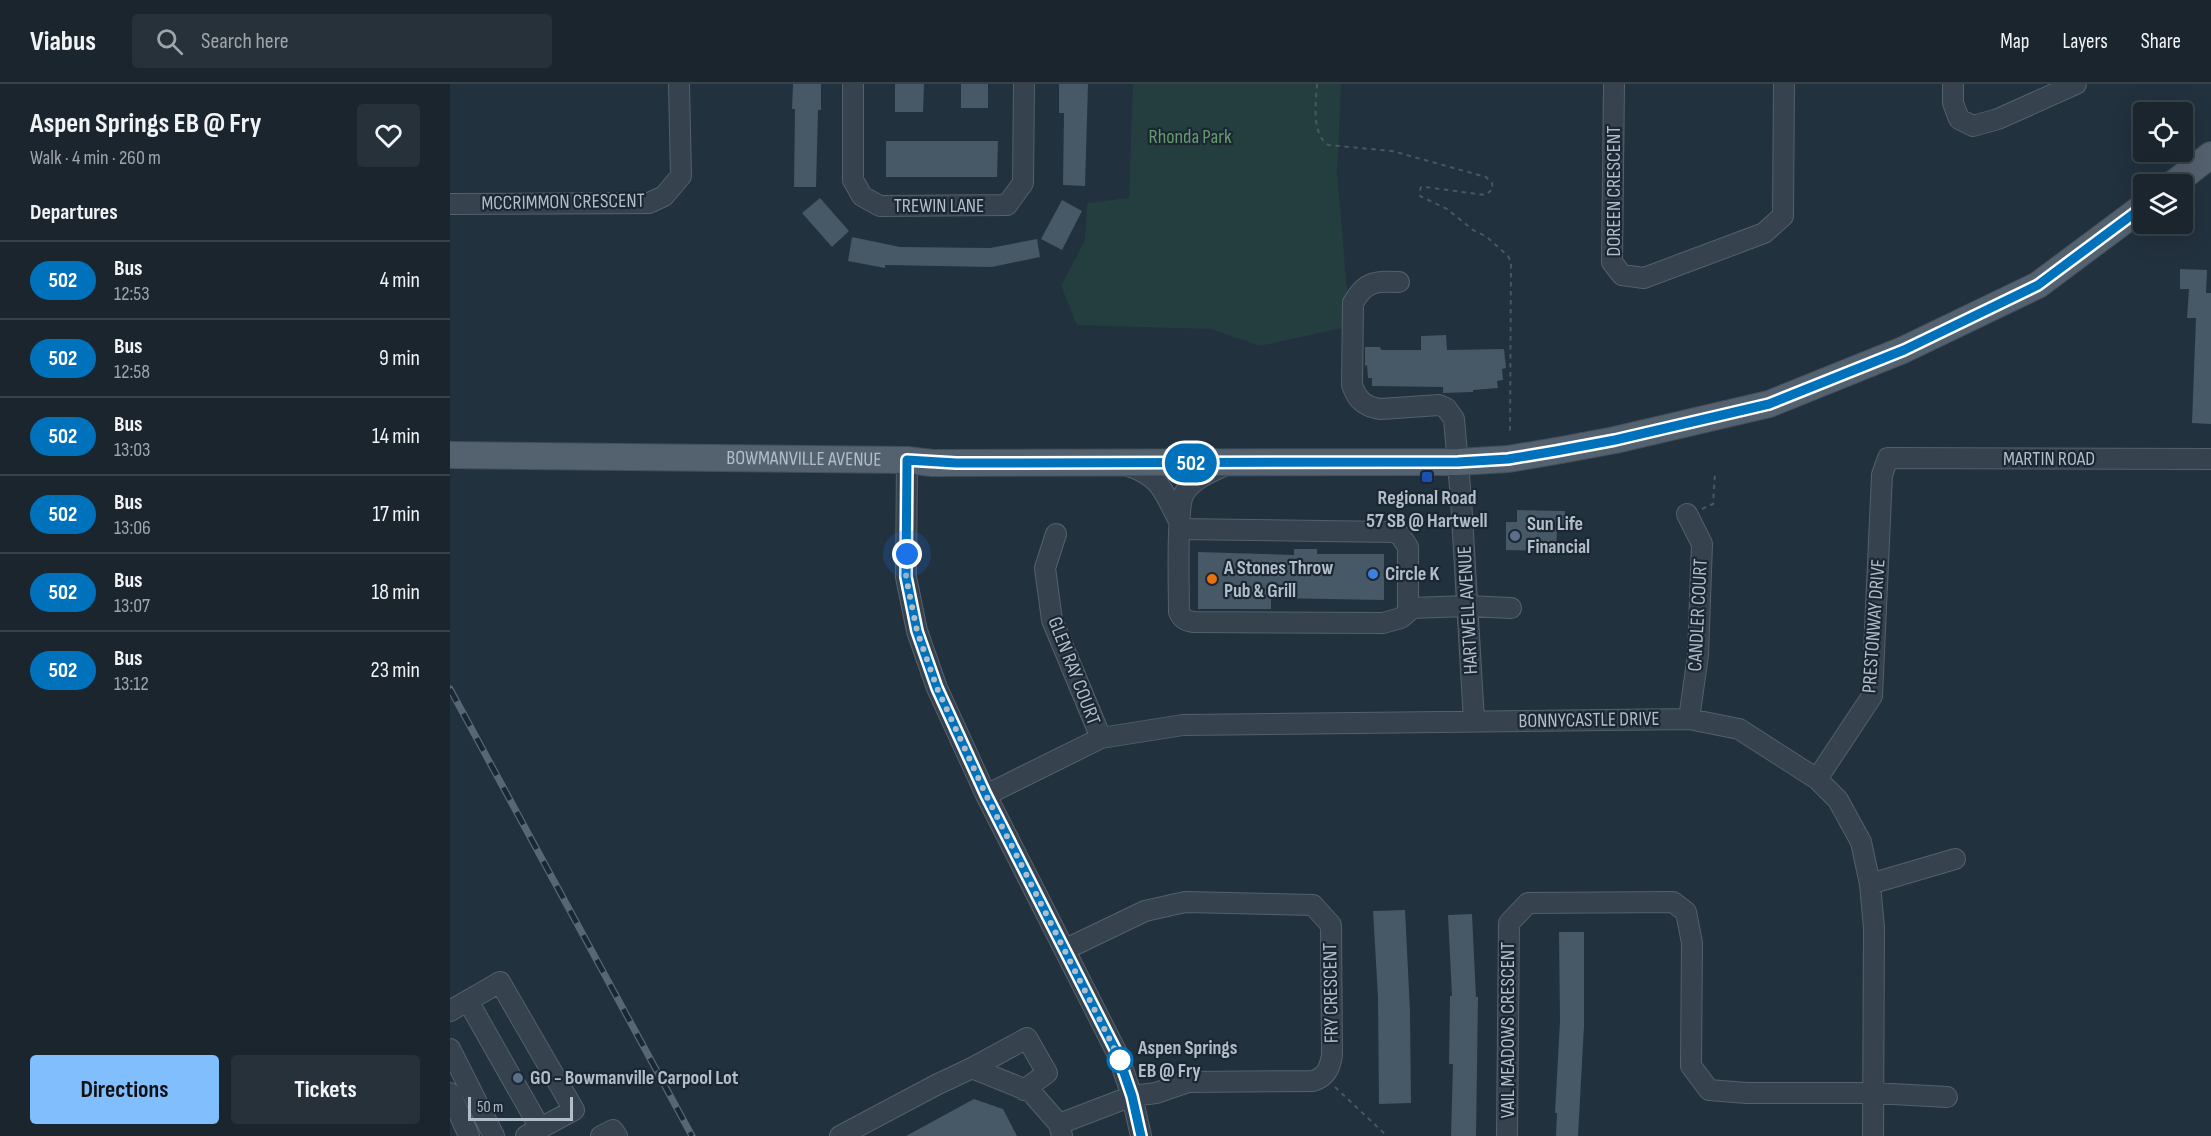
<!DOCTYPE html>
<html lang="en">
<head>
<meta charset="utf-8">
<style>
  :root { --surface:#1a252e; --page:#27313a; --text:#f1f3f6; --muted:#9fa5aa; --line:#38424a; --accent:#81befe }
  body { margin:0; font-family:"Sofia Sans Condensed",sans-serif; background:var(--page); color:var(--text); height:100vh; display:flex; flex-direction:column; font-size:22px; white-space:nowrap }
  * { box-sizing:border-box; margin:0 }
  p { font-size:20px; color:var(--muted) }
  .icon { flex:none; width:33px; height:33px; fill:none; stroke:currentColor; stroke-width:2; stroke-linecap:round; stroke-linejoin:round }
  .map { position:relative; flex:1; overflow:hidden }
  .details { display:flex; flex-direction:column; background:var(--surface); width:450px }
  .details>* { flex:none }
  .badge { padding:0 12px; border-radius:20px; font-size:21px; line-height:39px }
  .tools { position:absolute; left:1683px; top:18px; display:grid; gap:12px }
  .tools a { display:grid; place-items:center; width:60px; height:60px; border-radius:6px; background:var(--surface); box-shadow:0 6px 24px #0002,0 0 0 2px var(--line); font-size:30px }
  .scale { position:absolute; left:18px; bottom:15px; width:105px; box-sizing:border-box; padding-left:6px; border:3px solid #b1bdc9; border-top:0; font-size:16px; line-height:21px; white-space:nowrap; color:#b1bdc9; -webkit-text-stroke:4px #1b2733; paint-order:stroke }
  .you { position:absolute; width:30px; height:30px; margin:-15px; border:4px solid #fff; border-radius:50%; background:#1a73e8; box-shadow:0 0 0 9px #1a73e833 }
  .map>.badge { position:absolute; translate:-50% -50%; box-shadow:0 0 0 3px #fff }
  h2 { padding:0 30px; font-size:22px; line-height:54px }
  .round { display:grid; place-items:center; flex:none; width:63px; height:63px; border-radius:6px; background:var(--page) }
  .headline { display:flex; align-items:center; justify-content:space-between; height:102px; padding:0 30px }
  h1 { font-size:28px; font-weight:700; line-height:45px }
  .primary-button { display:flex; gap:12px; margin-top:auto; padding:12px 30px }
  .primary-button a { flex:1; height:69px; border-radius:6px; background:var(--accent); color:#111; font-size:24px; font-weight:700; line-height:69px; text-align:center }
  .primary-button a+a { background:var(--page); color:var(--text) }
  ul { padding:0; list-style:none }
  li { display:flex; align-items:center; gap:18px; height:78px; padding:0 30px; border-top:2px solid var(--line) }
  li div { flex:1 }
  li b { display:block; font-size:22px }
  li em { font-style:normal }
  li .badge { min-width:66px; font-weight:700; text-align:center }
  header { display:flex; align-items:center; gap:36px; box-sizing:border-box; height:84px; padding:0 30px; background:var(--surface); border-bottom:2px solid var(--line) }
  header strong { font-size:28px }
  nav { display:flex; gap:33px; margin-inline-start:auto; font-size:21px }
  .search { width:420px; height:54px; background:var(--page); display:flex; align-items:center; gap:15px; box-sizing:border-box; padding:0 21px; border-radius:6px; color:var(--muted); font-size:22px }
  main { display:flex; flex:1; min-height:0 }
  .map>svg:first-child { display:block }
</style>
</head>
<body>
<header>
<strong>Viabus</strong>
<div class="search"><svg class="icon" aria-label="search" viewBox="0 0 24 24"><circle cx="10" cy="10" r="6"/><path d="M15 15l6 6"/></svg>Search here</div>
<nav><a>Map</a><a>Layers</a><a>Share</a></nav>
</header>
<main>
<section class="details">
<div class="headline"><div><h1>Aspen Springs EB @ Fry</h1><p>Walk · 4 min · 260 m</p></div><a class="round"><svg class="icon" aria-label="heart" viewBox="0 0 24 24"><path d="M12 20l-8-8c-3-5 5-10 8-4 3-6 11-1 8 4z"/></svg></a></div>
<h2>Departures</h2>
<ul>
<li><span class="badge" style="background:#0072bc;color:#fff">502</span><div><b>Bus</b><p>12:53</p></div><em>4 min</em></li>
<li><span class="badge" style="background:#0072bc;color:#fff">502</span><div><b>Bus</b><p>12:58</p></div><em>9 min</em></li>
<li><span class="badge" style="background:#0072bc;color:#fff">502</span><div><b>Bus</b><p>13:03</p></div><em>14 min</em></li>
<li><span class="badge" style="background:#0072bc;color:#fff">502</span><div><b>Bus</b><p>13:06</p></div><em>17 min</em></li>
<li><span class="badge" style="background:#0072bc;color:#fff">502</span><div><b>Bus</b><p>13:07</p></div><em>18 min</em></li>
<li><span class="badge" style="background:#0072bc;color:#fff">502</span><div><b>Bus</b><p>13:12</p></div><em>23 min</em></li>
</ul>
<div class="primary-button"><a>Directions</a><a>Tickets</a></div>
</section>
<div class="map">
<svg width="1761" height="1052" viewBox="0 0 1761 1052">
  <rect width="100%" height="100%" fill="#22313e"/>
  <path fill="#243e3f" d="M683,0H891L887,88L897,206L896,243L810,262L761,245L627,241L611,202L635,156L637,119L679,114Z"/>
  <path fill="#475867" d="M343,0H371V26H368L366,103H344L345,25H342Z
    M445,0H474L473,28H445Z
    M511,0H538V24H511Z
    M609,0H638L635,102L613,101L614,29H609Z
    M436,57H548L547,93H436Z
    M370,114L399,147L382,163L352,129Z
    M612,116L632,127L612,166L591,155Z
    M402,153L450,163L540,164L587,155L590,173L542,183L435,181V184L398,177Z
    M1730,185L1757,186L1756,209H1761V340L1742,339L1746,234H1737L1739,205H1730Z
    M996,251L997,266L1054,265L1056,284L1052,285L1053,296L1047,297L1048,304L1023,306V308L993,309V303L922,302V294H918L917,281L915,282V263H930L931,266H971V252Z
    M1067,426L1115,427V446H1107L1106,467L1056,466V438H1067Z
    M844,465H867V470H934V516L821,514V525H748V468L844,471Z
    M955,826L960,927L961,1019L929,1020L928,913L923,827Z
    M1022,830L1026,913H1028L1026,1052H1001L1003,980H999L1000,912H1002L998,831Z
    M1109,848H1134V942L1128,1052H1106L1107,1029H1105L1110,937Z
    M524,1015L553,1025L567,1052H456Z"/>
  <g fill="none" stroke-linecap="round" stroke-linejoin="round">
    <g stroke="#54606c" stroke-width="22">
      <path id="minor" d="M403,0V96L412,112L430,122L557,121L573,99L574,0
        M1164,0L1162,178L1172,191L1194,194L1314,149L1333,132L1334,0
        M1503,0V19L1509,35L1523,42L1548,35L1626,0
        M0,120L199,119L214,112L231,92L229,0
        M949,198C926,197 915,197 903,219L902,301C907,316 915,323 931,325L989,321L996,324L1004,335L1011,415L1024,637
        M457,376L456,493L467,547L487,604L536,711L668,971L682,1012L691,1052
        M676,381C712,393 713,407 729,437
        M1237,430L1252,460L1248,571L1239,635
        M731,445L943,448L950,451L958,463V528L951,534L933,539L744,538C736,537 732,535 729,528C729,507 726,420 735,408C744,394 763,387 778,380
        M606,450L595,484L602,536L651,654
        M960,524L1018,522L1061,524
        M1367,695L1422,612L1432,391L1438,374L1761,375
        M536,711L651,654L733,641L1239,635L1289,645L1367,695L1388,716L1411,758L1420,800L1424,844L1423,1052
        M1420,800L1505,775
        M18,917L90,1044
        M0,927L50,898L124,1026L76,1052
        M0,965L44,1052
        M522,984L577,954L597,989L574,1006
        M0,1009L19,1052
        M609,1040L682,1012L706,1009L738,998L863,997C876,993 880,984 882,971L881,841L863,821L735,818L695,827L616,865
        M151,1052L163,1046L167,1052
        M390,1052L486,1001L522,984L581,1008L609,1040L612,1052
        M1057,1052L1059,839L1078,819L1223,818L1236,828L1242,859L1241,982L1259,1006L1297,1009H1424L1497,1013"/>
    </g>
    <g stroke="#424e5a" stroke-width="28">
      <g id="major">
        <path d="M1723,100L1761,71"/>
        <path id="s1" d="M0,371L457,376L482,379L1008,378L1058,375L1106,367L1165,356L1319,320L1453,266L1588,201L1694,122"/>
      </g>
    </g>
    <path stroke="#425b5b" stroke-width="2" stroke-dasharray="4.5 4.5" stroke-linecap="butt" d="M867,0C866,18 861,49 878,61L942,67L1036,93L1042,99L1043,105L1035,111L975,103H971L969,109L970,112L997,125L1023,146L1037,153L1058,172L1061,178L1060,348
      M1252,425L1263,420L1265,390
      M885,1003L937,1052"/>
    <use href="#minor" stroke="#36424e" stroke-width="20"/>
    <use href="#major" stroke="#54616e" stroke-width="26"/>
    <g stroke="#576775" stroke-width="7">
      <path id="rail" d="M0,605L242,1052"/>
    </g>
    <use href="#rail" stroke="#1b2733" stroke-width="4.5" stroke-dasharray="14" stroke-linecap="butt"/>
  </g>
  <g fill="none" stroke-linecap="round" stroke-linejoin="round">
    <g stroke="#fff" stroke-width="14">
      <path id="line" d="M691,1052L682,1012L668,971L536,711L487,604L467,547L456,493L457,376L506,379L1008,378L1058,375L1106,367L1165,356L1319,320L1454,266L1588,201L1694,122"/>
    </g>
    <use href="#line" stroke="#0072bc" stroke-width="9"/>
    <path stroke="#b1bdc9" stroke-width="6" stroke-dasharray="0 10.8" d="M457,470L456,493L467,547L487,604L536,711L670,976"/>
  </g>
  <rect fill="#1a4fb4" stroke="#1b2733" stroke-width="2" x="971" y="387" width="12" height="12" rx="3"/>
  <g fill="#5c6f8a" stroke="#1b2733" stroke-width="2">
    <circle cx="1065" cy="452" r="6"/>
    <circle cx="68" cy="994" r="6"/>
  </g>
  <circle fill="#3f7fe0" stroke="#1b2733" stroke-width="2" cx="923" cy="490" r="6"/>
  <circle fill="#e8710a" stroke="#1b2733" stroke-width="2" cx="762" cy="495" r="6"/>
  <circle fill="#fff" stroke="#0072bc" stroke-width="3" cx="670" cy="976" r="12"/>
  <g text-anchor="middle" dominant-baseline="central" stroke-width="4.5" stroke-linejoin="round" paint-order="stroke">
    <g font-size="20" fill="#679c6e" stroke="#1b2733">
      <text x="740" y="53">Rhonda Park</text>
    </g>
    <g font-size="20" fill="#b1bdc9" stroke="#1b2733">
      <text transform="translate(1164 107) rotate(-90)">DOREEN CRESCENT</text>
      <text transform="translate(113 118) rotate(-1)">MCCRIMMON CRESCENT</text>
      <text x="489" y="122">TREWIN LANE</text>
      <text stroke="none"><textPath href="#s1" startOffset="354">BOWMANVILLE AVENUE</textPath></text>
      <text x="1599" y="375">MARTIN ROAD</text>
      <text transform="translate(1018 526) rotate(-93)">HARTWELL AVENUE</text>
      <text transform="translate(1248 531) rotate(-87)">CANDLER COURT</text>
      <text transform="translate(1424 542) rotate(-86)">PRESTONWAY DRIVE</text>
      <text transform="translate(624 587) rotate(69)">GLEN RAY COURT</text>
      <text transform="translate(1139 636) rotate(-1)">BONNYCASTLE DRIVE</text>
      <text transform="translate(881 909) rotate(-91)">FRY CRESCENT</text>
      <text transform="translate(1058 946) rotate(-90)">VAIL MEADOWS CRESCENT</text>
    </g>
    <g font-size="20" font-weight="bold" fill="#b1bdc9" stroke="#1b2733" text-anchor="start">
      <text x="977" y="414" text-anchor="middle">Regional Road<tspan x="977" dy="23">57 SB @ Hartwell</tspan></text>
      <text x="1077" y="440">Sun Life<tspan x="1077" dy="23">Financial</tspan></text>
      <text x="774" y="484">A Stones Throw<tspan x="774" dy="23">Pub &amp; Grill</tspan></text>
      <text x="935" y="490">Circle K</text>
      <text x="80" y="994">GO - Bowmanville Carpool Lot</text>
    </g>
    <g font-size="20" font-weight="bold" fill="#b1bdc9" stroke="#1b2733" text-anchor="start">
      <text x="688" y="964">Aspen Springs<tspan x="688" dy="23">EB @ Fry</tspan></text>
    </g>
  </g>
</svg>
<div class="tools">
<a><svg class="icon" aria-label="locate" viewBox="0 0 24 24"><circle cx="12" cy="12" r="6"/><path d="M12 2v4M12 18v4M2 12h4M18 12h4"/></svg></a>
<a><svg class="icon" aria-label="layers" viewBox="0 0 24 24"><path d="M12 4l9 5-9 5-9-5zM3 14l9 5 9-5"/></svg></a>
</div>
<div class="scale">50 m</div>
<div class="you" style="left:457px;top:470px"></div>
<b class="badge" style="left:741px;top:379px;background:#0072bc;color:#fff">502</b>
</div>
</main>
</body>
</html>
